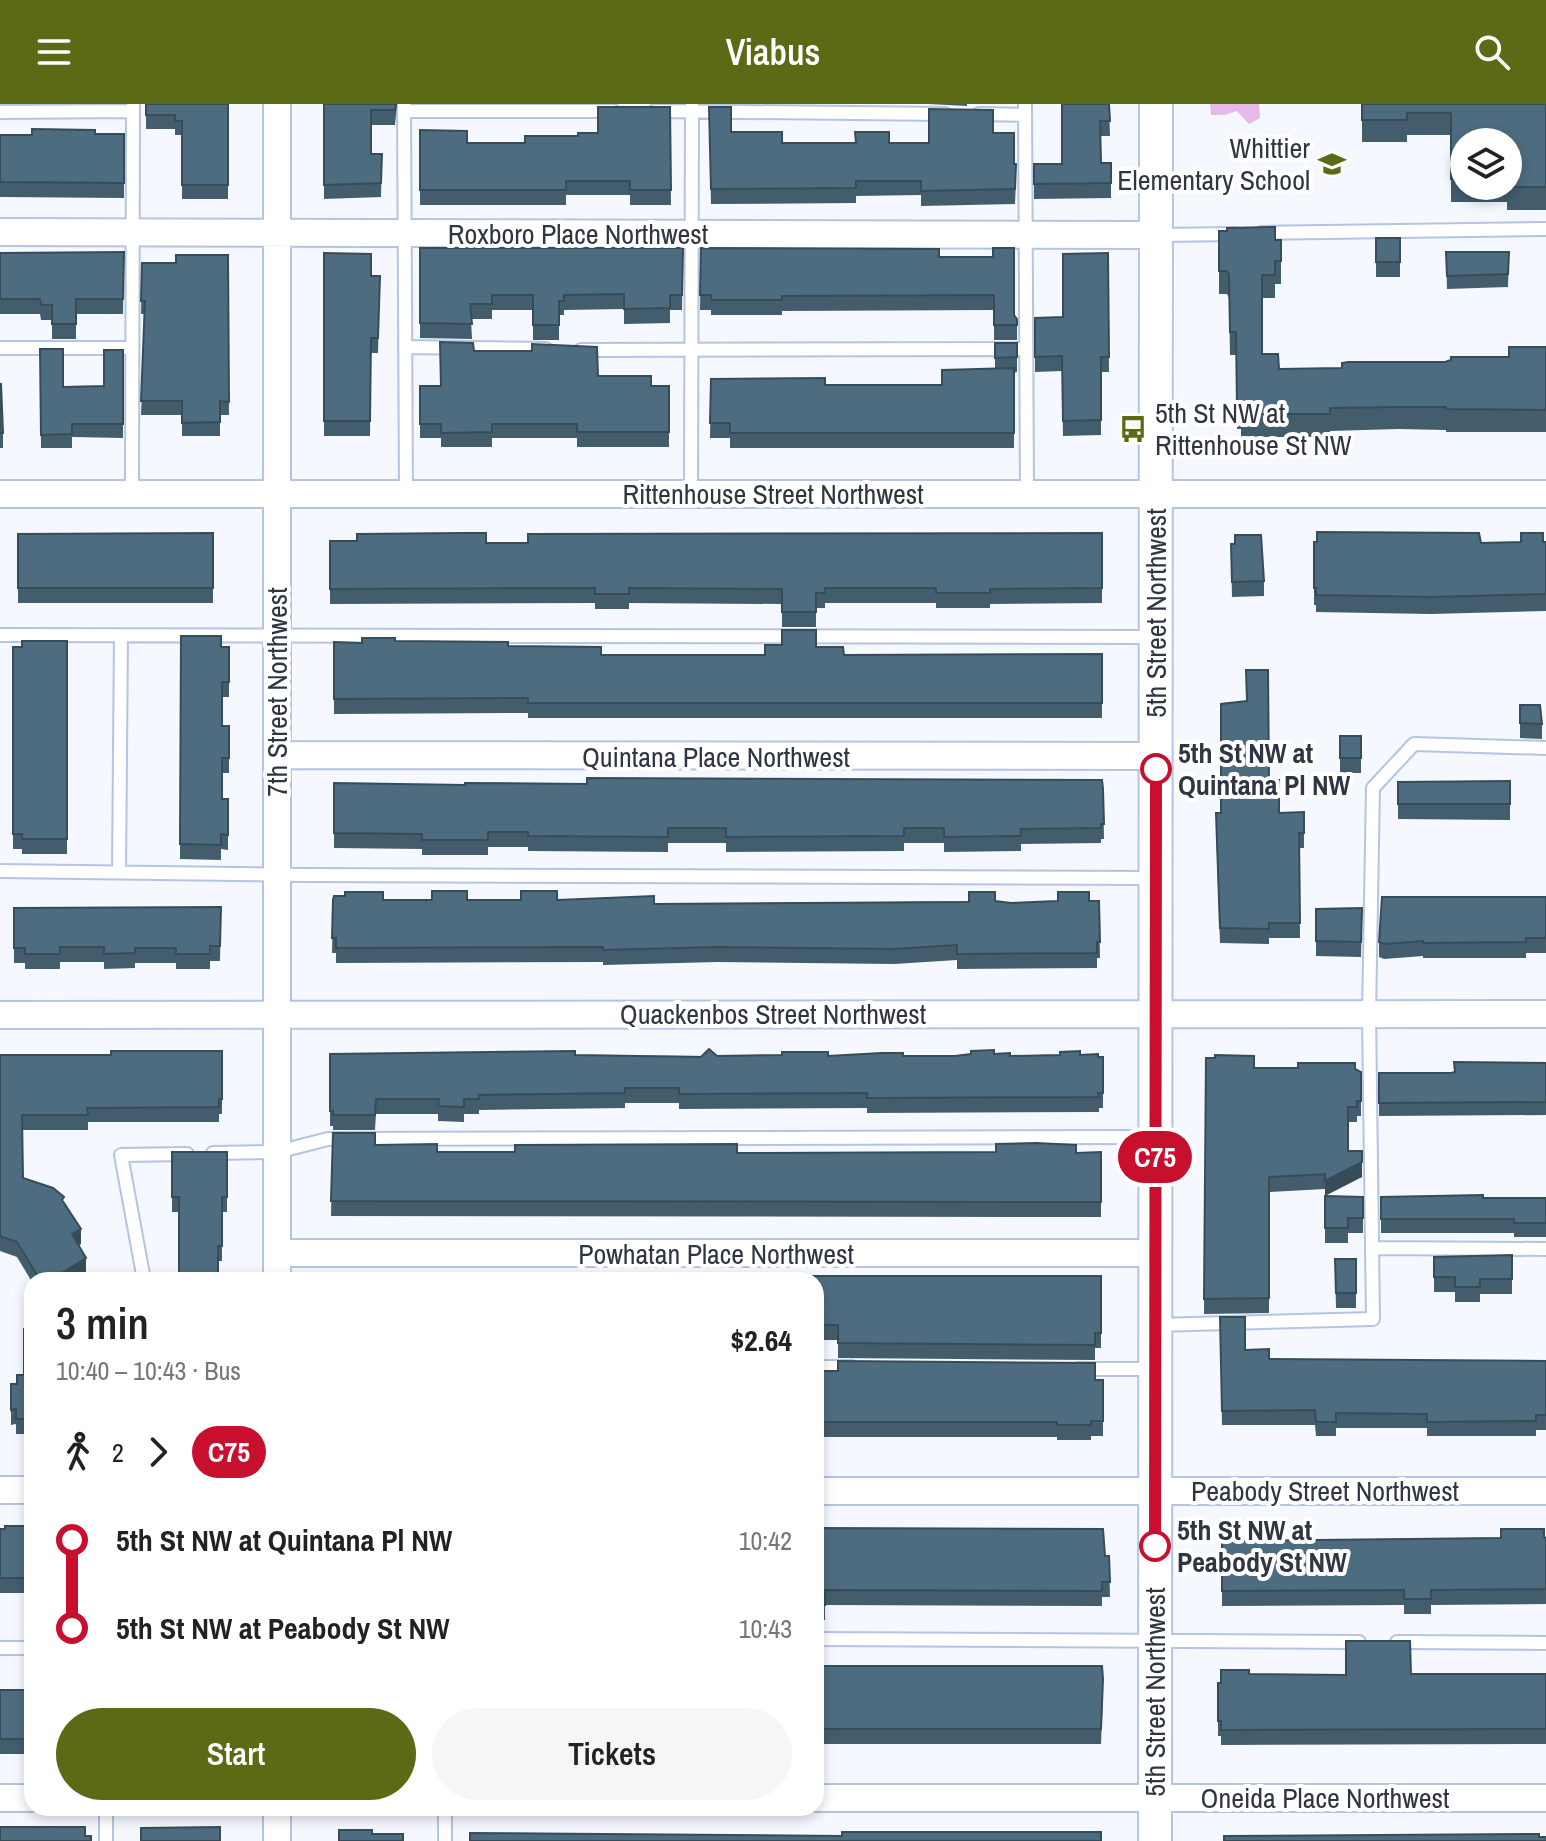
<!DOCTYPE html>
<html lang="en">
<head>
<meta charset="utf-8">
<style>
  :root { --surface:#fff; --page:#f6f6f6; --text:#222; --muted:#767676; --accent:#5b6a14 }
  body { margin:0; font-family:"Archivo Narrow",sans-serif; background:var(--page); color:var(--text); height:100vh; display:flex; flex-direction:column; font-size:30px; white-space:nowrap }
  * { box-sizing:border-box; margin:0 }
  p { font-size:26px; color:var(--muted) }
  .icon { flex:none; width:44px; height:44px; fill:none; stroke:currentColor; stroke-width:2; stroke-linecap:round; stroke-linejoin:round }
  .map { position:relative; flex:1; overflow:hidden }
  .side { position:absolute; left:24px; top:1168px; width:800px; height:544px; display:flex; flex-direction:column; background:var(--surface); border-radius:24px; box-shadow:0 4px 12px #0003 }
  .side>* { flex:none }
  .badge { padding:0 16px; border-radius:26px; font-size:28px; line-height:52px }
  .controls { position:absolute; left:1450px; top:24px; display:grid; gap:16px }
  .controls a { display:grid; place-items:center; width:72px; height:72px; border-radius:50%; background:var(--surface); box-shadow:0 4px 12px #0003; font-size:40px }
  .map>.badge { position:absolute; translate:-50% -50%; box-shadow:0 0 0 4px #fff }
  .legs { display:flex; align-items:center; gap:12px; height:88px; padding:0 32px; font-size:26px }
  .legs p { margin-inline-start:auto }
  .overview { display:flex; align-items:center; justify-content:space-between; height:136px; padding:0 32px }
  h1 { font-size:44px; font-weight:600; line-height:60px }
  .cta { display:flex; gap:16px; margin-top:auto; padding:16px 32px }
  .cta a { flex:1; height:92px; border-radius:48px; background:var(--accent); color:#fff; font-size:32px; font-weight:600; line-height:92px; text-align:center }
  .cta a+a { background:var(--page); color:var(--text) }
  ul { padding:0 32px; list-style:none }
  li { display:flex; align-items:center; gap:28px; height:88px; font-size:30px }
  li i { display:grid; place-items:center; width:12px; height:100%; margin:0 10px; background:currentColor }
  li i::after { content:''; width:20px; height:20px; margin:-10px; border:6px solid; border-radius:50%; background:var(--surface) }
  li p { margin-inline-start:auto }
  li:first-child i { background:linear-gradient(#0000 50%,currentColor 0) }
  li:last-child i { background:linear-gradient(currentColor 50%,#0000 0) }
  header { display:flex; justify-content:space-between; align-items:center; height:104px; padding:0 32px; background:var(--accent); color:#fff; font-size:36px; font-weight:600 }
  .map>svg:first-child { display:block }
</style>
</head>
<body>
<header><svg class="icon" aria-label="menu" viewBox="0 0 24 24"><path d="M4 6h16M4 12h16M4 18h16"/></svg>Viabus<svg class="icon" aria-label="search" viewBox="0 0 24 24"><circle cx="10" cy="10" r="6"/><path d="M15 15l6 6"/></svg></header>
<div class="map">
<svg width="1546" height="1737" viewBox="0 0 1546 1737">
  <rect width="100%" height="100%" fill="#f5f8fe"/>
  <path fill="#e5baeb" d="M1210,0H1259L1260,14L1249,20L1237,7L1224,11H1211Z"/>
  <g fill="none" stroke-linecap="round" stroke-linejoin="round">
    <g stroke="#b5c4e2" stroke-width="16">
      <path id="service" d="M404,0L406,390
        M1025,0L1027,390
        M404,7H613
        M655,7L945,10
        M0,8L133,7
        M979,10L1025,11
        M1261,129L1546,125
        M1157,131L1235,130
        M405,243L546,245
        M0,244H132
        M581,246L1026,245
        M132,390L133,0
        M691,390L692,1
        M0,531L1153,533
        M0,767L305,771L1153,774
        M119,768L121,532
        M213,1049L277,1048L328,1035L1153,1033
        M1372,1144L1546,1145
        M144,1176L121,1051L187,1050
        M1156,1221L1373,1215L1369,910L1373,684L1414,640L1546,644
        M816,1263H852
        M1079,1265H1152
        M816,1535L1359,1538
        M1397,1538L1546,1539
        M0,1544H32
        M106,1704V1737
        M445,1704V1737"/>
    </g>
    <g stroke="#b5c4e2" stroke-width="30">
      <path id="minor" d="M277,0V1176
        M0,128L1156,131
        M0,390H1546
        M277,651L1156,652
        M0,911L1546,910
        M277,1149H1155
        M0,1386H32
        M816,1387H1546
        M0,1694H32
        M816,1694H1546
        M277,1737V1704"/>
    </g>
    <g stroke="#b5c4e2" stroke-width="36">
      <path id="tertiary" d="M1155,1737L1156,0"/>
    </g>
    <use href="#service" stroke="#fff" stroke-width="12"/>
    <use href="#minor" stroke="#fff" stroke-width="26"/>
    <use href="#tertiary" stroke="#fff" stroke-width="32"/>
  </g>
  <path fill="#435d6d" fill-rule="evenodd" d="M146,0H228V95H182V31H175V25H146Z
    M324,0H397L395,21H371V50H382L381,93L324,95Z
    M928,0H967V2Z
    M1109,0L1110,32H1100L1101,59H1111V94L1034,95V60H1062Z
    M1362,0H1546V106H1507V98H1451V31H1407V38H1362ZM1464,38H1508V82H1464Z
    M670,3L671,101H630V91H566V101H420V26L467,39H525L598,29Z
    M709,3L731,28L782,39H855V28L889,39H929L993,29L1014,60L1016,75L1015,100L921,102V91L856,92V99L711,100Z
    M124,30V94L0,93V31Z
    M1219,127L1281,136V180H1275V194H1262V250L1279,265L1342,264L1509,253L1546,243V328H1446V326L1398,325L1330,327V333H1241V325H1237L1236,251H1230L1229,194L1227,190H1219Z
    M1376,134H1400V173H1376Z
    M420,144H683L682,206H670V219L624,220V205L564,206V211H559V236H533V206H492V215H471L472,235L420,234Z
    M701,144L939,153H993L1014,211L1017,215V236H994V206L782,207V211H711V206H700Z
    M124,148L123,210H76V235H52V216H41L40,210H0V149Z
    M1446,148H1509L1508,183L1447,185Z
    M324,149L371,172H380L378,249H371L370,332H324Z
    M1108,149L1109,268H1101V331L1063,332L1062,267L1035,268V214L1063,213Z
    M228,151L229,311H220V332H182V311H141L145,210H141L142,159H176Z
    M995,239H1017V268L1014,269V344H730V334H710L711,275L825,281H942L995,265Z
    M40,245L63,283L104,282L123,246V334L72,333V344H41Z
    M474,247L651,282H669V343H577V334H492V343H441V334H420V282H440Z
    M0,280L3,329V344H0Z
    M213,429V499H18V430Z
    M1102,429V499L990,500V504H936V499H825V504H816V523H782V500L629,499V505H595V499L330,500V437L528,439Z
    M1314,438H1546V507L1431,510L1316,508V501H1314Z
    M1231,441L1264,477V492L1232,493Z
    M181,532L221,543H229V593H222V622H229V669H222V695H228V746L221,745V756L180,755Z
    M67,537V750H22V745H13V543H22Z
    M395,537L508,542L601,551H765L816,543L844,551L1102,550V614H528V609L334,610V538L362,539Z
    M1520,601L1542,620V635L1520,634Z
    M1340,632H1361V669H1340Z
    M1269,676L1279,709L1304,708V744H1299L1300,834H1269V840L1220,839L1216,724L1221,709Z
    M1510,677V716L1398,715V678Z
    M334,679L465,681L1103,685L1104,735H1101V739L1021,740V747L944,748V739H904V747L726,748V739H668V748L528,747V743H488V751H422V745L334,744Z
    M1546,793V849H1526V854H1423V852L1384,855L1379,853V838Z
    M333,796H557L654,800L995,797L1011,799L1099,797L1100,854H1097V864L957,865V856L894,860L717,858L603,861V858L336,859V849H332Z
    M221,803L220,857H210V865H176V859H135V864L104,865V858H60V865H25V859H14V804Z
    M1362,804L1361,853L1316,852V805Z
    M330,950L717,952H955L994,950L1010,952L1080,951L1103,953V1004H1099V1008L867,1009V1004L679,1005V999H625V1004L479,1006V1010H464V1018L438,1017V1010H376L375,1026H333V1022H330Z
    M0,951L222,995V1010H219V1018H88V1026H22L23,1074L64,1099L81,1140L78,1141L86,1169L75,1176H32V1178L17,1153L0,1147Z
    M1206,954L1254,964L1355,965L1361,968V1012H1357V1018H1348V1047L1362,1073L1325,1085L1269,1088V1209L1204,1210Z
    M1546,959V1011L1379,1012V969H1451Z
    M333,1029L375,1041L437,1048H1101V1113L331,1112Z
    M172,1048H227V1108H222V1157H218L179,1108H172Z
    M1325,1092L1363,1093V1129H1348V1139H1325Z
    M1381,1093L1546,1094V1133H1514V1129H1381Z
    M1512,1151V1190H1480V1198H1455V1188H1434V1153Z
    M1335,1155H1356V1204H1336Z
    M1101,1172V1244H1095V1256L838,1254V1236H816V1176Z
    M32,1206V1330H16V1320L11,1321V1280H17L24,1271Z
    M1220,1213L1245,1246L1269,1255L1546,1257V1326H1536V1332H1427V1324H1336V1332H1316L1315,1321H1222Z
    M816,1267L1103,1276V1332H1091V1336H1057V1333H816Z
    M32,1422V1489H0V1425Z
    M816,1424L1109,1452L1110,1493H1102V1502L825,1501V1516H816Z
    M1544,1433L1546,1434V1500L1431,1501V1510H1404V1501L1222,1502V1437Z
    M816,1562L1103,1590L1101,1640H816Z
    M1249,1570L1346,1571L1546,1570V1640L1221,1641V1632H1218V1579Z
    M0,1586H32V1650H0Z"/>
  <path fill="#374c59" d="M1362,1058V1073L1325,1092V1077Z
    M81,1125V1140L72,1145V1130Z
    M86,1154V1169L75,1176H51Z"/>
  <path fill="#4e6c7f" stroke="#374c59" stroke-width="2" d="M146,0H228V81H182V17H175V11H146Z
    M324,0H396L395,6H371V50H382L381,79L324,81Z
    M1062,0H1109L1110,17H1100L1101,59H1111V79L1034,80V60H1062Z
    M1362,0H1546V83H1507L1508,38H1464V75H1451V9H1407V16H1362Z
    M598,3H670L671,86H630V77H566V86H420V26L467,27V39H525V32H578V29H598Z
    M709,3H731V28H782V39H856L855,28H889V39H929V5L993,6V29H1014V60H1016L1015,85L921,87V77H856V84L711,85Z
    M32,25L95,26V30H124V79L0,78V31H32Z
    M1275,123V136H1281V157H1275V171H1262V250H1278L1279,265L1342,264V259L1348,258H1445L1451,256V253H1509V243H1546V306L1446,305V303H1398L1330,304V310H1241V302H1237L1236,228H1230L1229,171L1227,167H1219V127H1227V124Z
    M1376,134H1400V158H1376Z
    M420,144H683L682,191H670V204L624,205V190L564,191V197H559V221H533V191H492V200H470L472,220L420,219Z
    M701,144L939,145V153H993V144H1014V211L1017,215V221H994V191L782,192V196H711V191H700Z
    M124,148L123,195H76V220H52V201H41L40,195H0V149Z
    M1446,148H1509L1508,170L1447,172Z
    M324,149L371,150V172H380L378,234H371L370,317H324Z
    M1108,149L1109,253H1101V316L1063,317L1062,252L1035,253V214L1063,213V150Z
    M176,151H228L229,298L220,297V318L182,319V297H141L145,197H141L142,159H176Z
    M440,238L473,239L474,247H532V240L597,243L598,272H651V282H669V328H577V320H492V328L441,329V320H420V282H441Z
    M995,239H1017V253L995,254Z
    M40,245H63V283L104,282V246H123V320H72V330L41,331Z
    M1014,264V329H730V319H710L711,275L825,274V281H942V266Z
    M0,280H1L3,329H0Z
    M1317,428L1479,429L1481,439L1521,438V429H1543V438H1546V490L1431,493L1316,491V484H1314V438H1317Z
    M213,429V484H18V430Z
    M463,429H486V439H528V430L1102,429V484L990,485V489H936V484H825V489H816V508H782V485L629,484V490H595V484L330,485V437H357V430Z
    M1235,431H1261L1264,477L1232,478L1231,440H1235Z
    M782,526H816V543H843L844,551L1102,550V599H528V594L334,595V538L362,539V534H395V537L508,538V542L601,543V551H765V541H782Z
    M181,532H221V543H229V578H222V622H229V654H222V695H228V731L221,730V741L180,740Z
    M22,537H67V735H22V730H13V543H22Z
    M1246,566H1268L1269,676H1279V709L1304,708V729H1299L1300,819H1269V825L1220,824L1216,709H1221V600L1247,597Z
    M1520,601H1540L1542,620L1520,619Z
    M1340,632H1361V654H1340Z
    M587,674L1102,676L1103,685L1104,720H1101V724L1021,725V732L944,733V724H904V732L726,733V724H668V733L528,732V728H488V736H422V730L334,729V679L465,681V679L587,680Z
    M1510,677V700H1398V678Z
    M432,787H467V796H521V787H557V796L654,792V800L969,798V788H995V797L1011,799L1058,797V788H1089V797H1099L1100,838H1097V849L957,850V841L894,845L717,843L603,846V843L336,844V834H332L333,796L334,792H345V788H383V796H432Z
    M1382,793H1546V834H1526V838L1423,839V837L1384,840L1379,838Z
    M221,803L220,842H210V850H176V844H135V849L104,850V843H60V850H25V844H14V804Z
    M1362,804L1361,838L1316,837V805Z
    M709,945L717,952L782,951V948H828V952L882,949H903V952H955L971,950V947L994,946V950L1010,949V952L1060,951V948L1080,947V951L1098,950V953H1103V989H1098L1099,993L867,994V989L679,990V984H625V989L479,991V995H464V1003L438,1002L439,995H376L375,1011H333V1007H330V950L575,947V951L701,953Z
    M111,947H222V995H219V1003L87,1004L88,1011H22L23,1074L53,1084L64,1093L62,1096L81,1125L72,1130L86,1154L51,1176H40L17,1138L0,1132V951H111Z
    M1215,951L1254,952V964H1298V959H1355V965L1361,968V997H1357V1003H1348V1047H1362V1058L1325,1077V1070L1269,1073V1194L1204,1195L1206,954H1215Z
    M1454,958L1546,959V998L1379,999V969H1451L1455,968Z
    M333,1029H375V1041L437,1040V1048H515V1041L737,1040V1049L996,1048V1040L1036,1039L1076,1041V1049L1101,1048V1098L331,1097Z
    M172,1048H227V1093H222V1142H218V1176H179V1093H172Z
    M1483,1091V1094H1546V1119H1514V1115H1381V1093Z
    M1325,1092L1363,1093V1114H1348V1124H1325Z
    M1512,1151V1175H1480V1183H1455V1173H1434V1153Z
    M1335,1155H1356V1189H1336Z
    M401,1172H1101V1229H1095V1241L838,1239V1221H816V1176H336H401Z
    M29,1206H32V1315H16V1305L11,1306V1280H17V1271H24V1225H29Z
    M1220,1213H1245V1246L1269,1245V1255L1546,1257V1311H1536V1317L1427,1318V1310L1336,1309V1318H1316L1315,1306L1222,1307Z
    M838,1257L1095,1259V1276H1103V1317H1091V1321H1057V1318H816V1267H838Z
    M5,1422H32V1474H0V1425H5Z
    M816,1424L1103,1425L1105,1452H1109L1110,1478H1102V1487L825,1486V1501H816Z
    M1501,1425H1544V1433L1546,1434V1485L1431,1486V1495H1404V1486L1222,1487V1437L1501,1434Z
    M1346,1537H1410L1411,1570H1546V1625L1221,1626V1617H1218V1579H1221V1566H1249V1570L1346,1571Z
    M816,1562H1102L1103,1575L1101,1625H816Z
    M0,1586H32V1635H0Z
    M0,1723H85V1732H91V1737H0Z
    M220,1723V1737H141V1724Z
    M339,1726H372V1730H403V1737H339Z
    M842,1728H1101V1737H470V1729L842,1732Z
    M1539,1730V1733H1546V1737H1224V1732Z"/>
  <g fill="none" stroke-linecap="round" stroke-linejoin="round">
    <g stroke="#fff" stroke-width="18">
      <path id="line-1" d="M1155,1442L1156,665"/>
    </g>
    <use href="#line-1" stroke="#c8102e" stroke-width="12"/>
  </g>
  <defs>
    <g id="school-bare" transform="scale(2.16)"><path d="M0-5L7-2L0 1L-7-2ZM-4 1L0 2.5L4 1V4Q0 6-4 4Z" fill="#5b6a14" stroke="#fff" stroke-width="2.5" paint-order="stroke"/></g>
    <g id="bus-bare" transform="scale(2.16)"><path d="M-5-6H5V4H4V6H2V4H-2V6H-4V4H-5ZM-3.5-4V0h7V-4ZM-3.5 1.2v1.5H-2V1.2ZM2 1.2v1.5H3.5V1.2Z" fill="#5b6a14" stroke="#fff" stroke-width="2.5" paint-order="stroke"/></g>
  </defs>
  <g fill-rule="evenodd">
    <use href="#school-bare" x="1332" y="60"/>
    <use href="#bus-bare" x="1133" y="325"/>
  </g>
  <g fill="#fff" stroke="#c8102e" stroke-width="4">
    <circle cx="1156" cy="665" r="14"/>
    <circle cx="1155" cy="1442" r="14"/>
  </g>
  <g text-anchor="middle" dominant-baseline="central" stroke-width="8" stroke-linejoin="round" paint-order="stroke">
    <g font-size="28" fill="#2f3541" stroke="#fff" text-anchor="end">
      <text x="1310" y="44">Whittier<tspan x="1310" dy="32">Elementary School</tspan></text>
      <text x="1155" y="309" text-anchor="start">5th St NW at<tspan x="1155" dy="32">Rittenhouse St NW</tspan></text>
    </g>
    <g font-size="28" fill="#2f3541" stroke="#fff">
      <text x="578" y="130">Roxboro Place Northwest</text>
      <text x="773" y="390">Rittenhouse Street Northwest</text>
      <text transform="translate(1156 509) rotate(-90)">5th Street Northwest</text>
      <text transform="translate(277 588) rotate(-90)">7th Street Northwest</text>
      <text x="716" y="653">Quintana Place Northwest</text>
      <text x="773" y="910">Quackenbos Street Northwest</text>
      <text x="716" y="1150">Powhatan Place Northwest</text>
      <text x="1325" y="1387">Peabody Street Northwest</text>
      <text transform="translate(1155 1588) rotate(-90)">5th Street Northwest</text>
      <text x="1325" y="1694">Oneida Place Northwest</text>
    </g>
    <g font-size="28" font-weight="bold" fill="#2f3541" stroke="#fff" text-anchor="start">
      <text x="1178" y="649">5th St NW at<tspan x="1178" dy="32">Quintana Pl NW</tspan></text>
      <text x="1177" y="1426">5th St NW at<tspan x="1177" dy="32">Peabody St NW</tspan></text>
    </g>
  </g>
</svg>
<div class="controls">
<a><svg class="icon" aria-label="layers" viewBox="0 0 24 24"><path d="M12 4l9 5-9 5-9-5zM3 14l9 5 9-5"/></svg></a>
</div>
<b class="badge" style="left:1155px;top:1053px;background:#c8102e;color:#fff">C75</b>
<section class="side">
<div class="overview"><div><h1>3 min</h1><p>10:40 – 10:43 · Bus</p></div><b>$2.64</b></div>
<div class="legs"><svg class="icon" aria-label="walk" viewBox="0 0 24 24"><circle cx="13" cy="4" r="2"/><path d="M13 8l-2 6 4 7M11 14l-3 7M7 12l3-4h3l4 4"/></svg>2<svg class="icon" aria-label="forward" viewBox="0 0 24 24"><path d="M9 5l7 7-7 7"/></svg><b class="badge" style="background:#c8102e;color:#fff">C75</b></div>
<ul>
<li><i style="color:#c8102e"></i><b>5th St NW at Quintana Pl NW</b><p>10:42</p></li>
<li><i style="color:#c8102e"></i><b>5th St NW at Peabody St NW</b><p>10:43</p></li>
</ul>
<div class="cta"><a>Start</a><a>Tickets</a></div>
</section>
</div>
</body>
</html>
